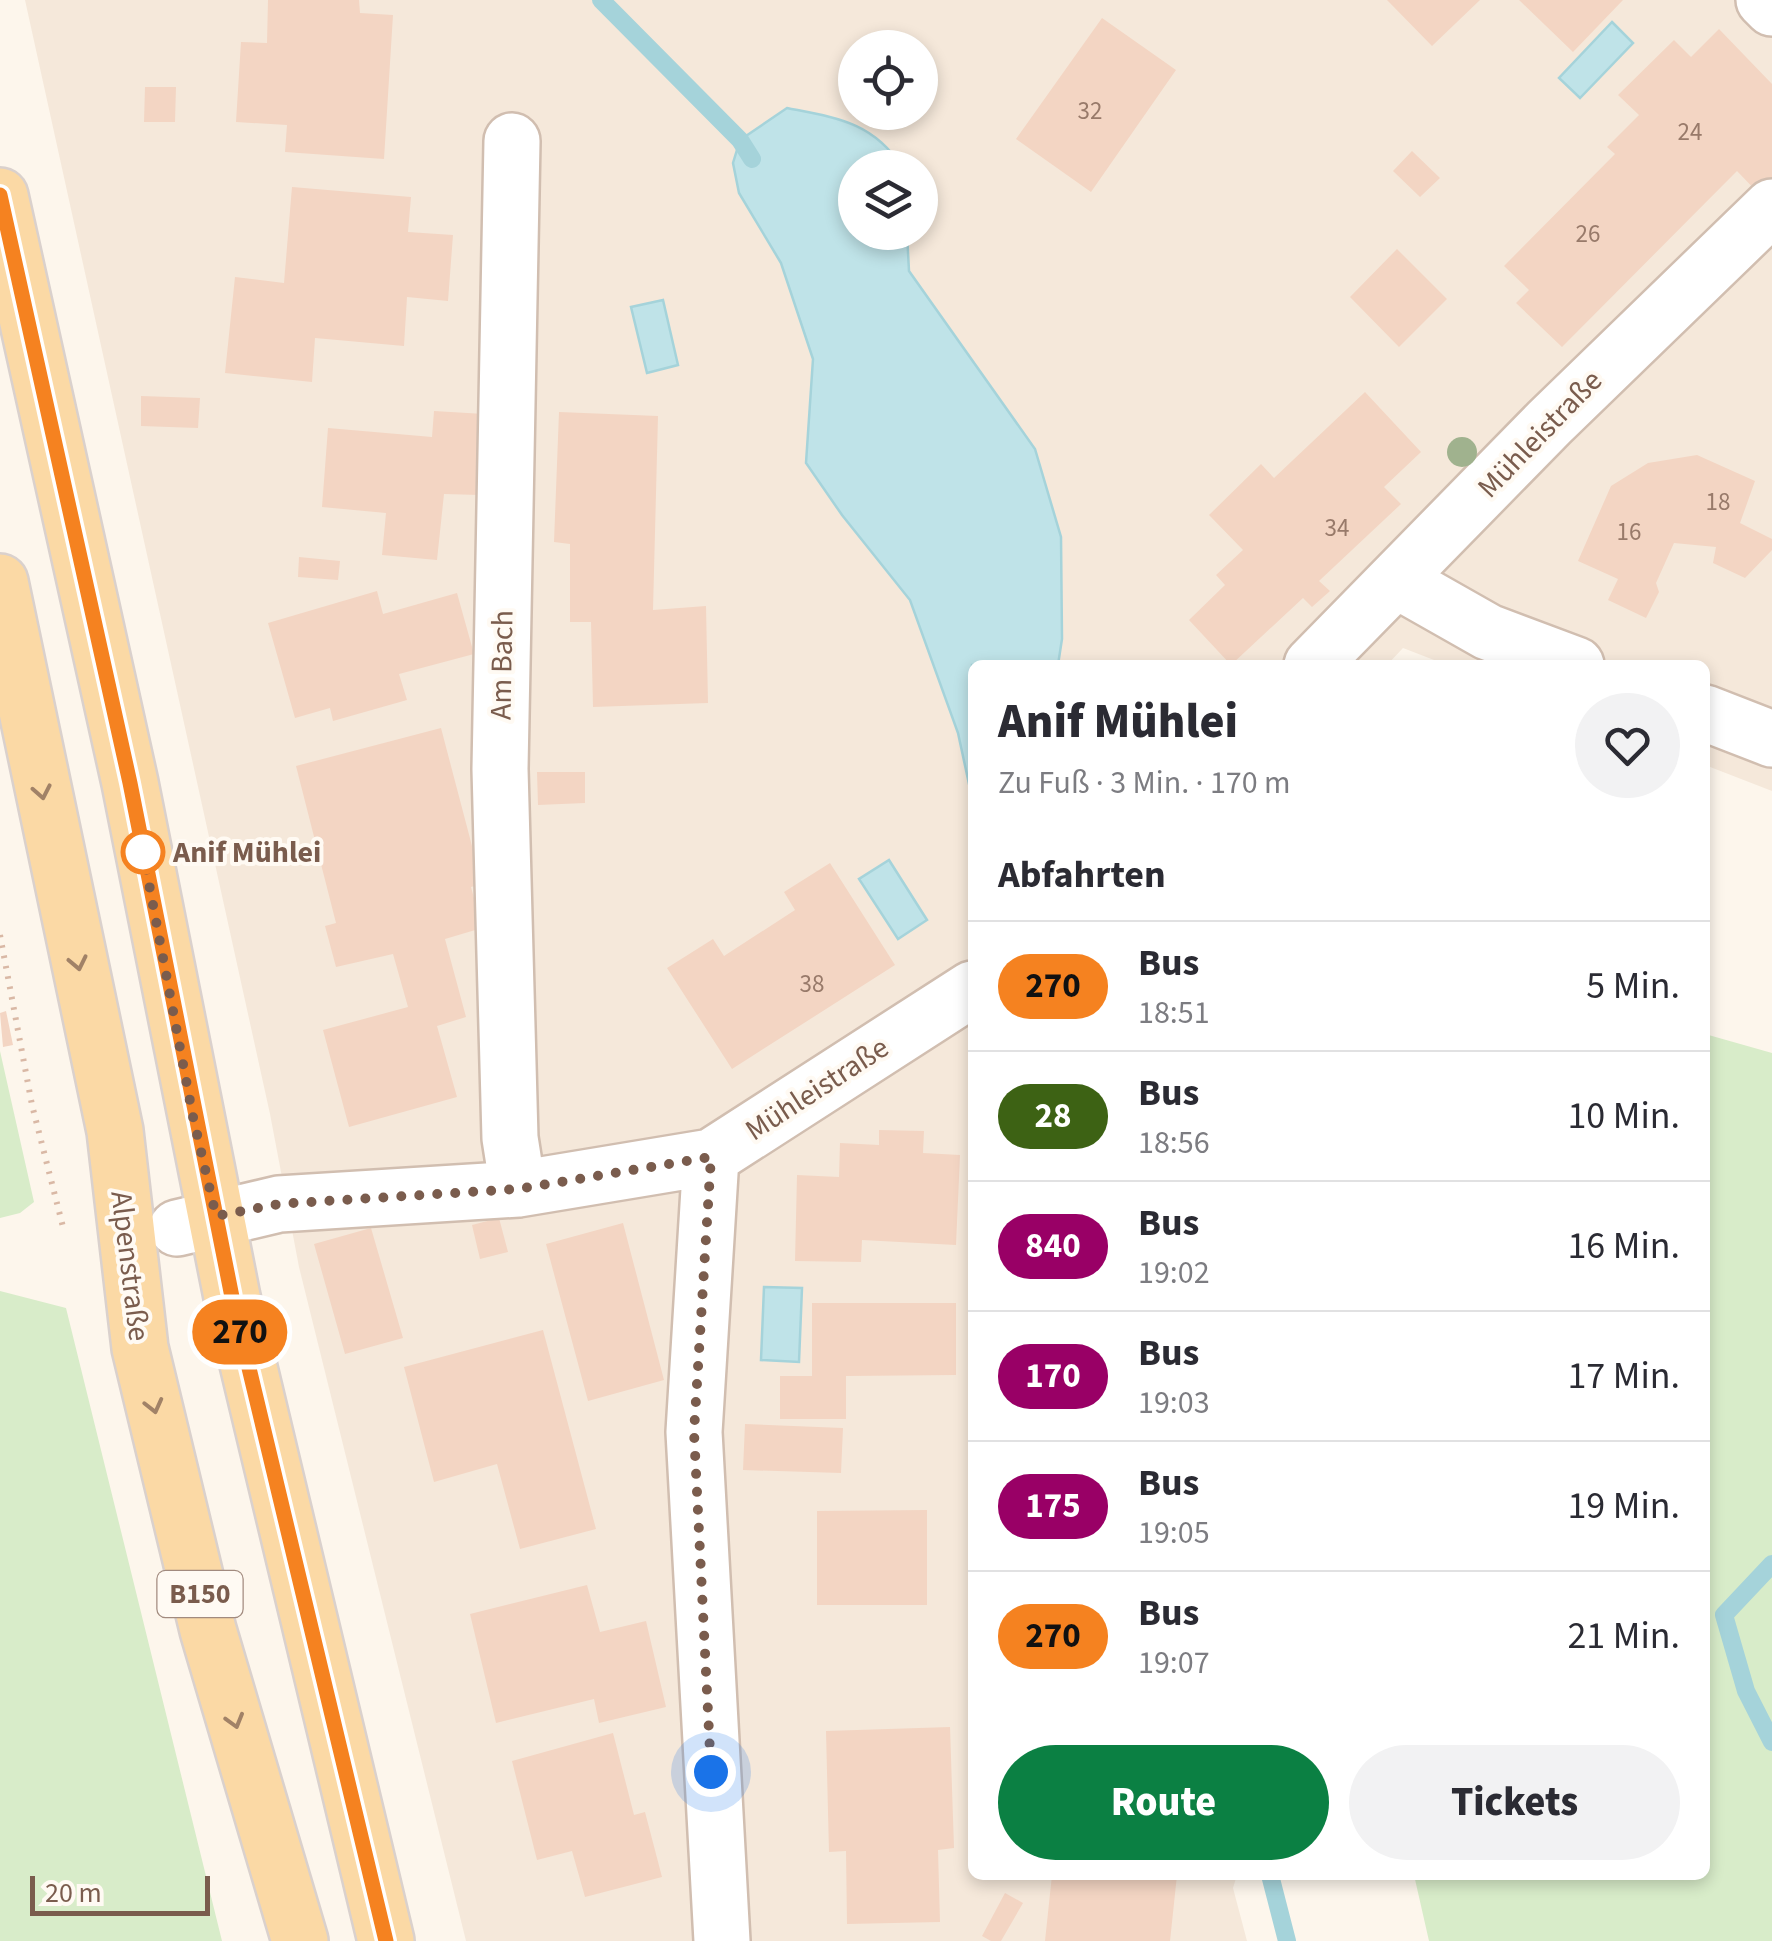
<!DOCTYPE html>
<html lang="de">
<head>
<meta charset="utf-8">
<style>
  :root { --surface:#fff; --page:#f2f2f3; --text:#2b2b33; --muted:#7c7c81; --line:#e1e1e2; --accent:#0b8043 }
  body { margin:0; font-family:"Source Sans 3",sans-serif; background:var(--page); color:var(--text); height:100vh; display:flex; flex-direction:column; font-size:38px; white-space:nowrap }
  * { box-sizing:border-box; margin:0 }
  p { font-size:32px; color:var(--muted) }
  .icon { flex:none; width:55px; height:55px; fill:none; stroke:currentColor; stroke-width:2; stroke-linecap:round; stroke-linejoin:round }
  .map { position:relative; flex:1; overflow:hidden }
  .details { position:absolute; left:968px; top:660px; width:742px; height:1220px; display:flex; flex-direction:column; background:var(--surface); border-radius:15px; box-shadow:0 5px 15px #0003 }
  .details>* { flex:none }
  .badge { padding:0 20px; border-radius:32px; font-size:35px; line-height:65px }
  .fabs { position:absolute; left:838px; top:30px; display:grid; gap:20px }
  .fabs a { display:grid; place-items:center; width:100px; height:100px; border-radius:50%; background:var(--surface); box-shadow:0 5px 15px #0003; font-size:50px }
  .scale { position:absolute; left:30px; bottom:25px; width:180px; box-sizing:border-box; padding-left:10px; border:5px solid #7a5c4d; border-top:0; font-size:28px; line-height:35px; white-space:nowrap; color:#7a5c4d; -webkit-text-stroke:8px #fffaf3; paint-order:stroke }
  .you { position:absolute; width:50px; height:50px; margin:-25px; border:8px solid #fff; border-radius:50%; background:#1a73e8; box-shadow:0 0 0 15px #1a73e833 }
  .map>.badge { position:absolute; translate:-50% -50%; box-shadow:0 0 0 5px #fff }
  h2 { padding:0 30px; font-size:38px; line-height:90px }
  .round { display:grid; place-items:center; flex:none; width:105px; height:105px; border-radius:52px; background:var(--page) }
  .overview { display:flex; align-items:center; justify-content:space-between; height:170px; padding:0 30px }
  h1 { font-size:48px; font-weight:800; line-height:75px }
  .button { display:flex; gap:20px; margin-top:auto; padding:20px 30px }
  .button a { flex:1; height:115px; border-radius:60px; background:var(--accent); color:#fff; font-size:40px; font-weight:800; line-height:115px; text-align:center }
  .button a+a { background:var(--page); color:var(--text) }
  ul { padding:0; list-style:none }
  li { display:flex; align-items:center; gap:30px; height:130px; padding:0 30px; border-top:2px solid var(--line) }
  li div { flex:1 }
  li b { display:block; font-size:38px }
  li em { font-style:normal }
  li .badge { min-width:110px; font-weight:700; text-align:center }
  .map>svg:first-child { display:block }
</style>
</head>
<body>
<div class="map">
<svg width="1772" height="1941" viewBox="0 0 1772 1941">
  <rect width="100%" height="100%" fill="#fdf6ec"/>
  <path fill="#f5e8da" fill-rule="evenodd" d="M25,0H1772V791L1705,765V665H1447L1403,648L1387,665H972V1875H1237L1233,1888L1247,1941H466L299,1267L270,1114ZM855,48H920V112H855ZM855,168H920V232H855Z"/>
  <path fill="#d8ecc9" d="M1705,1034L1772,1053V1941H1429L1414,1875H1705Z
    M0,1051L34,1202L20,1213L0,1218Z
    M0,1291L66,1308L222,1941H0Z"/>
  <path fill="#bfe3e8" stroke="#a5d3da" stroke-width="2.5" d="M1612,22L1633,43L1580,98L1559,78Z
    M787,108C837,118 873,122 902,167L855,168V232L907,233L909,271L1035,449L1061,537L1062,639L1058,665H972V798L958,733L910,600L842,515L806,463L813,359L781,263L739,193L733,163L740,140Z
    M663,300L678,365L647,373L631,307Z
    M889,860L927,920L898,939L859,879Z
    M764,1287L802,1288L799,1362L761,1360Z"/>
  <g fill="none" stroke-linecap="round" stroke-linejoin="round">
    <path stroke="#a5d3da" stroke-width="18" d="M601,0L740,140L752,159
      M1772,1564L1724,1615L1746,1691L1772,1742
      M1270,1875L1287,1941"/>
  </g>
  <path fill="#f3d5c3" d="M268,0H359L360,13L393,15L384,159L285,152L287,125L236,122L241,42L267,43Z
    M1387,0H1480L1432,46Z
    M1519,0H1623L1573,52Z
    M1102,18L1176,70L1091,192L1016,139Z
    M1719,29L1772,84V187L1762,197L1737,171L1562,347L1516,303L1529,290L1504,266L1615,154L1607,147L1639,115L1618,95L1674,40L1691,57Z
    M145,87H176L175,122H144Z
    M1412,151L1440,178L1420,197L1393,171Z
    M292,187L411,197L408,232L453,235L448,301L407,297L404,346L315,338L312,382L225,373L235,277L284,283Z
    M1397,249L1447,299L1399,347L1350,297Z
    M1365,392L1421,452L1384,487L1401,504L1319,581L1330,591L1312,607L1303,598L1231,665L1189,620L1225,585L1216,575L1243,550L1209,515L1261,464L1274,478Z
    M141,396L200,398L198,428L141,426Z
    M434,411L484,414L480,495L444,494L437,560L382,555L386,513L322,507L328,428L432,437Z
    M559,412L658,416L653,610L706,606L708,703L593,707L591,622H570V544L554,542Z
    M1697,455L1755,481L1740,523L1772,539V550L1745,578L1713,563L1716,547L1674,543L1656,583L1659,592L1646,618L1608,600L1618,579L1578,561L1611,486L1648,463Z
    M299,557L340,561L338,580L298,577Z
    M377,591L383,614L457,593L474,654L399,674L407,700L333,721L330,708L295,718L268,623Z
    M441,728L482,884L471,887L482,928L445,939L466,1017L437,1026L457,1097L349,1127L323,1030L408,1007L393,954L336,967L325,926L336,923L296,766Z
    M537,772H585V803L538,805Z
    M830,863L895,965L732,1069L667,968L713,939L724,956L795,910L784,892Z
    M6,1011L13,1045L3,1047L0,1013Z
    M879,1130L924,1131L923,1153L960,1155L956,1245L862,1240L861,1262L795,1261L797,1175L839,1177L840,1143L879,1145Z
    M499,1218L508,1252L480,1259L472,1225Z
    M623,1223L664,1380L588,1401L546,1244Z
    M371,1228L403,1338L345,1354L314,1244Z
    M812,1303H956V1375L846,1376V1419H780V1376H812Z
    M543,1330L596,1529L520,1549L497,1464L434,1482L404,1367Z
    M745,1424L843,1428L841,1473L743,1470Z
    M927,1510V1605H817V1511Z
    M587,1585L600,1632L646,1621L666,1707L599,1723L594,1699L496,1723L470,1614Z
    M950,1727L954,1848L938,1850L940,1922L847,1924L846,1851L829,1852L826,1731Z
    M613,1733L634,1815L645,1812L662,1877L585,1897L572,1851L537,1860L512,1761Z
    M1052,1875H1177L1170,1941H1045Z
    M1005,1893L1023,1903L1001,1941H991L982,1936Z"/>
  <g fill="none" stroke-linecap="round" stroke-linejoin="round">
    <g stroke="#d1beb0" stroke-width="60">
      <path id="street" d="M1764,0L1772,8
        M512,141L500,769L510,1138L518,1189
        M1398,581L1488,632L1576,665
        M1312,665L1549,423L1772,207
        M1705,713L1772,739
        M711,1157L694,1432L722,1941
        M177,1228L279,1204L518,1189L711,1157L972,989"/>
    </g>
    <g stroke="#dad1cd" stroke-width="60">
      <path id="primary" d="M0,196L130,783L232,1297L386,1941
        M0,582L115,1131L140,1348L208,1630L300,1941"/>
    </g>
    <path stroke="#d9b8a5" stroke-width="6" stroke-dasharray="2.5 8" stroke-linecap="butt" d="M0,935L32,1105L63,1227"/>
    <use href="#street" stroke="#fff" stroke-width="55"/>
    <use href="#primary" stroke="#fbd9a5" stroke-width="55"/>
  </g>
  <circle fill="#a0b28e" cx="1462" cy="452" r="15"/>
  <defs><path id="oneway-chevron" d="M-2-3.5L2.5 0L-2 3.5" fill="none" stroke-width="1.6" stroke-linecap="round" stroke-linejoin="round" transform="scale(2.5)"/></defs>
  <g stroke="#a18267">
    <use href="#oneway-chevron" transform="translate(42 792) rotate(79)"/>
    <use href="#oneway-chevron" transform="translate(78 963) rotate(78)"/>
    <use href="#oneway-chevron" transform="translate(154 1406) rotate(76)"/>
    <use href="#oneway-chevron" transform="translate(235 1721) rotate(74)"/>
  </g>
  <g fill="none" stroke-linecap="round" stroke-linejoin="round">
    <g stroke="#fff" stroke-width="22">
      <path id="line" d="M0,195L130,783L232,1297L386,1941"/>
    </g>
    <use href="#line" stroke="#f58220" stroke-width="15"/>
    <path stroke="#7a5c4d" stroke-width="10" stroke-dasharray="0 18" d="M143,852L193,1117L216,1216L279,1204L518,1189L711,1157L694,1432L711,1772"/>
  </g>
  <circle fill="#fff" stroke="#f58220" stroke-width="5" cx="143" cy="852" r="20"/>
  <g text-anchor="middle" dominant-baseline="central" stroke-width="8" stroke-linejoin="round" paint-order="stroke">
    <g font-size="25" fill="#987a6a">
      <text x="1090" y="111">32</text>
      <text x="1690" y="132">24</text>
      <text x="1588" y="234">26</text>
      <text x="1718" y="502">18</text>
      <text x="1337" y="528">34</text>
      <text x="1629" y="532">16</text>
      <text x="812" y="984">38</text>
    </g>
    <rect fill="#fffaf3" stroke="#a28b7f" stroke-width="2.5" x="157.5" y="1571" width="85" height="46" rx="8"/>
    <g font-size="28" font-weight="bold" fill="#7a5c4d">
      <text x="200" y="1594">B150</text>
    </g>
    <g font-size="30" fill="#7a5c4d" stroke="#fffaf3">
      <text transform="translate(1540 434) rotate(-46)">Mühleistraße</text>
      <text transform="translate(502 665) rotate(-89)">Am Bach</text>
      <text transform="translate(817 1089) rotate(-33)">Mühleistraße</text>
      <text transform="translate(130 1266) rotate(83)">Alpenstraße</text>
    </g>
    <g font-size="30" font-weight="bold" fill="#7a5c4d" stroke="#fffaf3" text-anchor="start">
      <text x="173" y="852">Anif Mühlei</text>
    </g>
  </g>
</svg>
<div class="fabs">
<a><svg class="icon" aria-label="locate" viewBox="0 0 24 24"><circle cx="12" cy="12" r="6"/><path d="M12 2v4M12 18v4M2 12h4M18 12h4"/></svg></a>
<a><svg class="icon" aria-label="layers" viewBox="0 0 24 24"><path d="M12 4l9 5-9 5-9-5zM3 14l9 5 9-5"/></svg></a>
</div>
<div class="scale">20 m</div>
<div class="you" style="left:711px;top:1772px"></div>
<b class="badge" style="left:240px;top:1332px;background:#f58220;color:#111">270</b>
<section class="details">
<div class="overview"><div><h1>Anif Mühlei</h1><p>Zu Fuß · 3 Min. · 170 m</p></div><a class="round"><svg class="icon" aria-label="heart" viewBox="0 0 24 24"><path d="M12 20l-8-8c-3-5 5-10 8-4 3-6 11-1 8 4z"/></svg></a></div>
<h2>Abfahrten</h2>
<ul>
<li><span class="badge" style="background:#f58220;color:#111">270</span><div><b>Bus</b><p>18:51</p></div><em>5 Min.</em></li>
<li><span class="badge" style="background:#3d6214;color:#fff">28</span><div><b>Bus</b><p>18:56</p></div><em>10 Min.</em></li>
<li><span class="badge" style="background:#906;color:#fff">840</span><div><b>Bus</b><p>19:02</p></div><em>16 Min.</em></li>
<li><span class="badge" style="background:#906;color:#fff">170</span><div><b>Bus</b><p>19:03</p></div><em>17 Min.</em></li>
<li><span class="badge" style="background:#906;color:#fff">175</span><div><b>Bus</b><p>19:05</p></div><em>19 Min.</em></li>
<li><span class="badge" style="background:#f58220;color:#111">270</span><div><b>Bus</b><p>19:07</p></div><em>21 Min.</em></li>
</ul>
<div class="button"><a>Route</a><a>Tickets</a></div>
</section>
</div>
</body>
</html>
